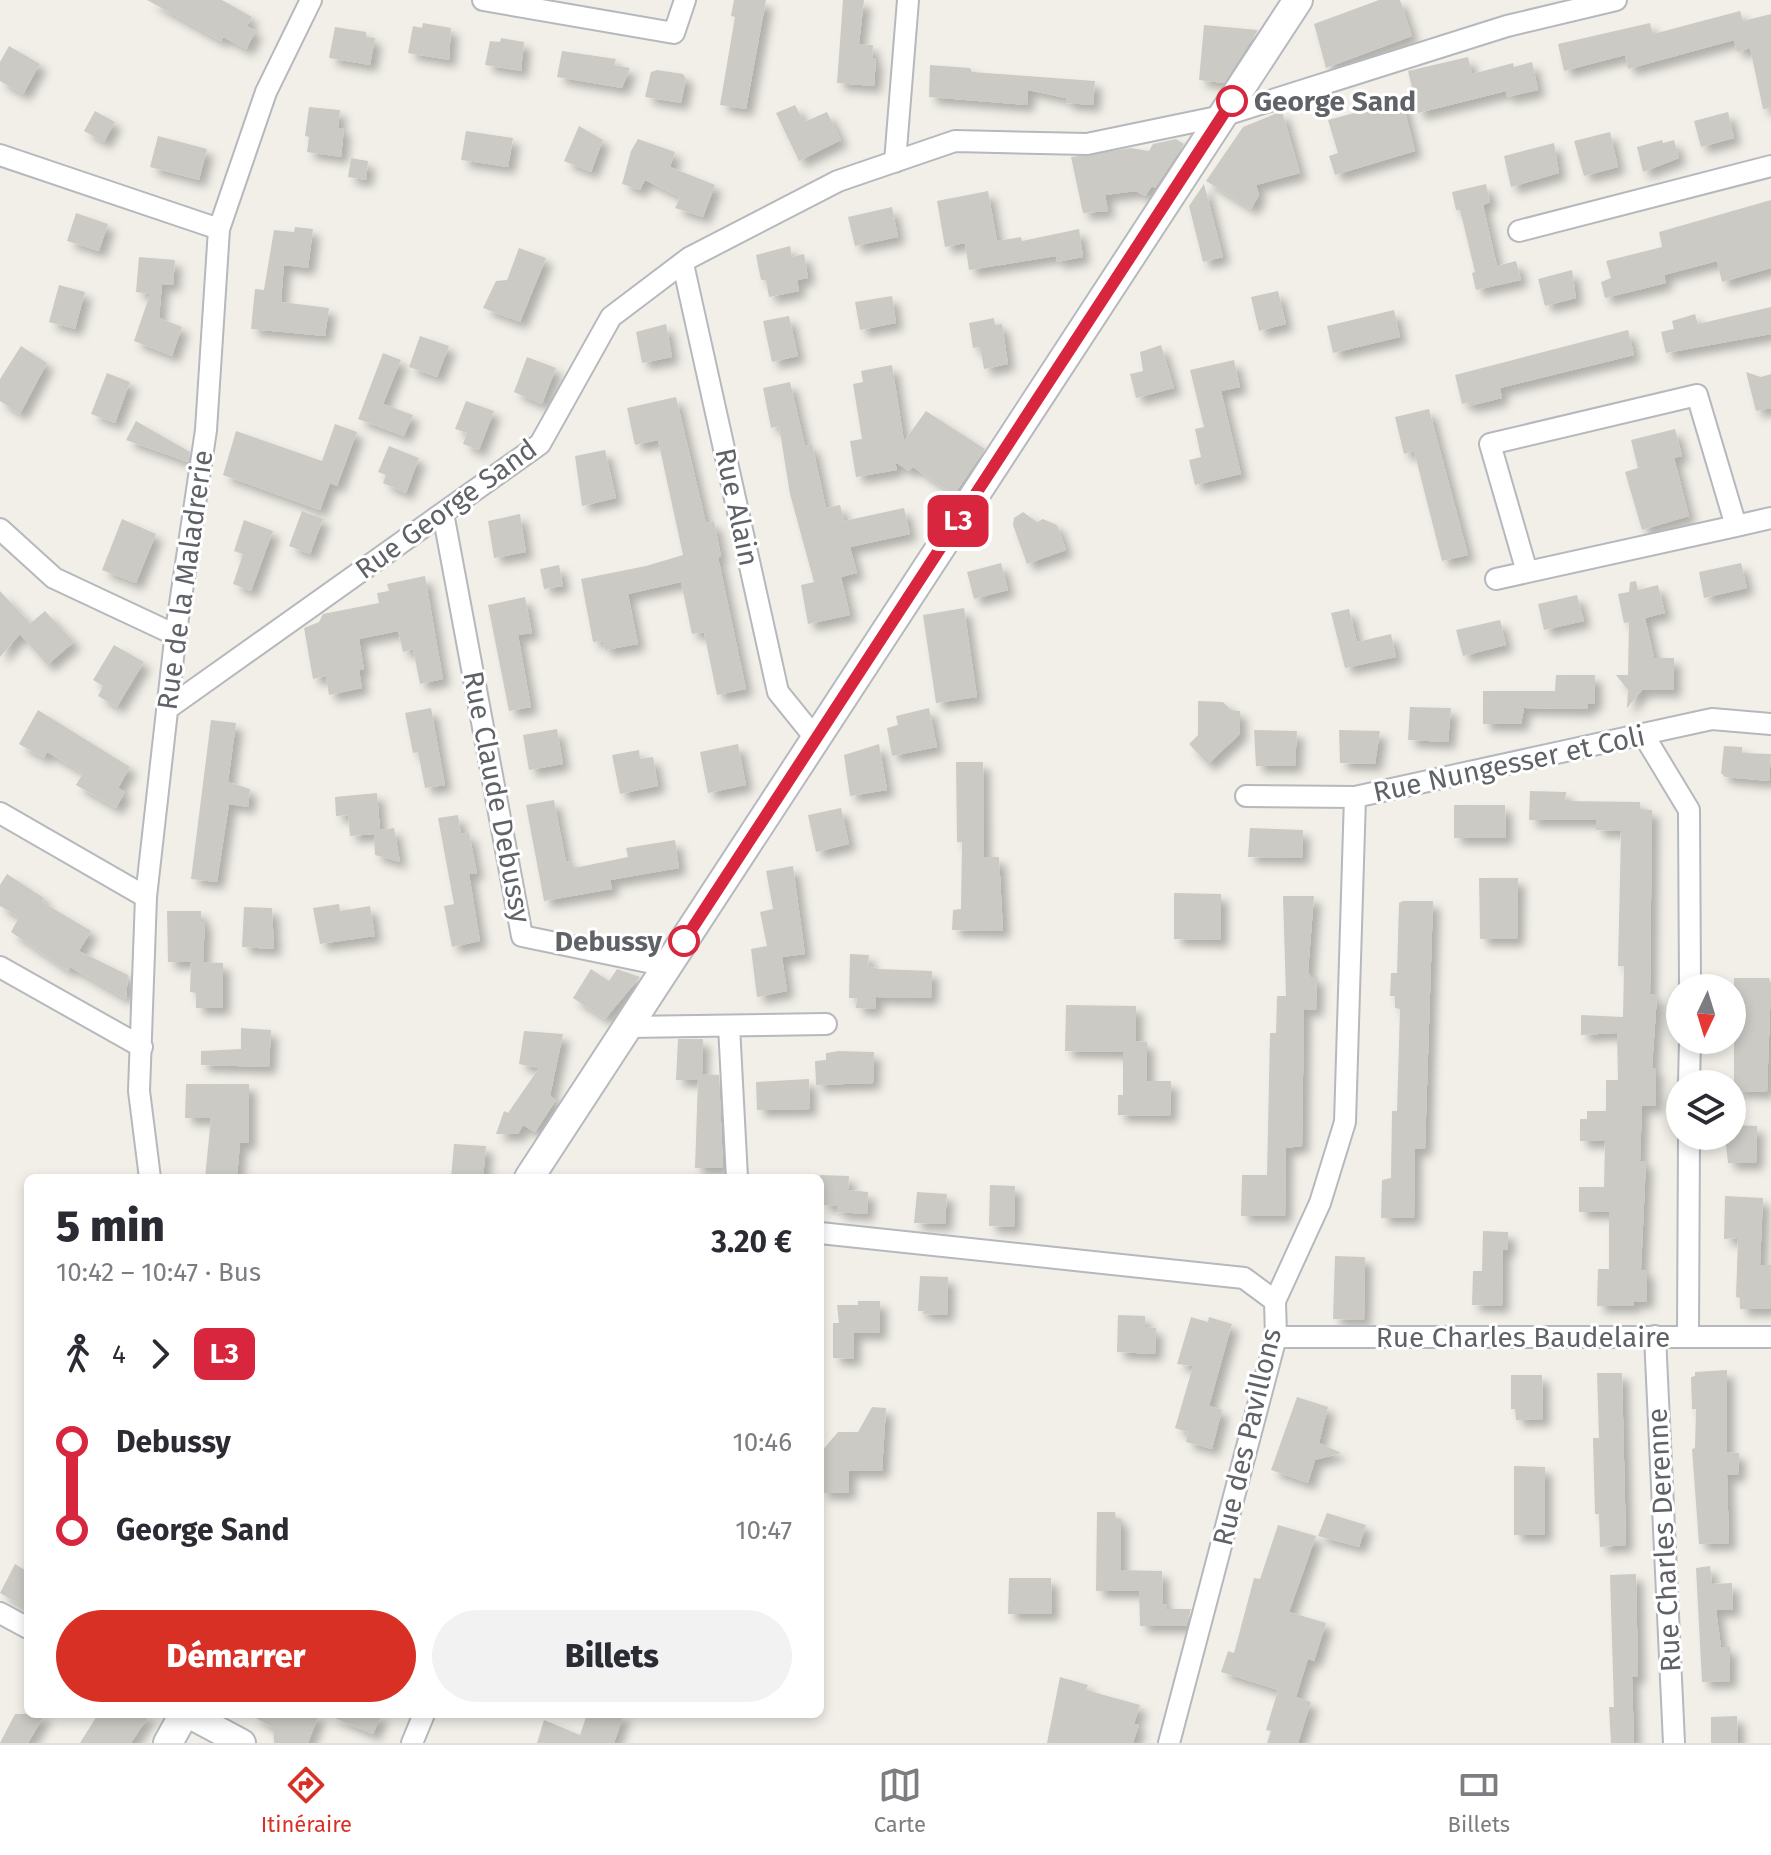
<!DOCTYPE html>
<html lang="fr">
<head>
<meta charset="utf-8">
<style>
  :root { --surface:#fff; --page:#f2f2f3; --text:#2b2b33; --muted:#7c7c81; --line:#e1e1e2; --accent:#d93025 }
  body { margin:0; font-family:"Fira Sans",sans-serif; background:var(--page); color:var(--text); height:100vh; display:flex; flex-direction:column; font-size:30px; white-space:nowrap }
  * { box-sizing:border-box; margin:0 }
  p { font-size:26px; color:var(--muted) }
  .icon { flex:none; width:44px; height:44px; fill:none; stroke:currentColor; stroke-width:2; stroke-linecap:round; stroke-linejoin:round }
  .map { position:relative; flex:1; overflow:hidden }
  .sheet { position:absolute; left:24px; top:1174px; width:800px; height:544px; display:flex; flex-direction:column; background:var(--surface); border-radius:12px; box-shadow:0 4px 12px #0003 }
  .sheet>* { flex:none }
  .badge { padding:0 16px; border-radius:12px; font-size:28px; line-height:52px }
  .needle { width:52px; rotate:184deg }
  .tools { position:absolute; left:1666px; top:974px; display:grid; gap:16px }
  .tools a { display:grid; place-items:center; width:80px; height:80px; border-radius:50%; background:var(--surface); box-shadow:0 4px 12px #0003; font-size:40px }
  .map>.badge { position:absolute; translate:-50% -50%; box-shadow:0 0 0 4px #fff }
  .legs { display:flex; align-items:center; gap:12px; height:88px; padding:0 32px; font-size:26px }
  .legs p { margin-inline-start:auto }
  .summary { display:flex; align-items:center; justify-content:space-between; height:136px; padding:0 32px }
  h1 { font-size:44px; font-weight:800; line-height:60px }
  .primary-button { display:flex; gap:16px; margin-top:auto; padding:16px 32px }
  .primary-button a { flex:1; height:92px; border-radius:48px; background:var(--accent); color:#fff; font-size:32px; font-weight:800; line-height:92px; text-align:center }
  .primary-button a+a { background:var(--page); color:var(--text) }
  ul { padding:0 32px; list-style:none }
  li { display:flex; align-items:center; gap:28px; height:88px; font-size:30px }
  li i { display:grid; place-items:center; width:12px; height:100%; margin:0 10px; background:currentColor }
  li i::after { content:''; width:20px; height:20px; margin:-10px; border:6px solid; border-radius:50%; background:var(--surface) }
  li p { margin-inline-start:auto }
  li:first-child i { background:linear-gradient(#0000 50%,currentColor 0) }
  li:last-child i { background:linear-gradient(currentColor 50%,#0000 0) }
  .tab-bar { display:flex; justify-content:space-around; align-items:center; height:112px; border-top:2px solid var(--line); background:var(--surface); font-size:22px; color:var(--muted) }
  .tab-bar a { display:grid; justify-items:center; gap:4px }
  .tab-bar .current { color:var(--accent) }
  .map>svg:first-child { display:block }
</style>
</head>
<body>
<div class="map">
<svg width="1771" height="1743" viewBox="0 0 1771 1743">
  <defs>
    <filter id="shadow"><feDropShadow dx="7" dy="7" stdDeviation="4" flood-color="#0004"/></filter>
  </defs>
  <rect width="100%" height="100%" fill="#f1efe8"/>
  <path fill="#cccac5" filter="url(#shadow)" d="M147,0H222L252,17L247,26L256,31L246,49L223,37L221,41Z
    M734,0H766L746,109L720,105L735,17L731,16Z
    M843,0H864L859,44L873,45L872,58H876L874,86L837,83Z
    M1379,0H1400L1412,36L1326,68L1314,24Z
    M1740,11L1743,21L1771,14V108L1763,109L1750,48L1737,52L1734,40L1628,69L1625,55L1564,71L1558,44L1650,23L1653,34Z
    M423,23L451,28L449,60L408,53L413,26L422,28Z
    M1204,25L1258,30L1224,83L1199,80Z
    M335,27L366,32V37L375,38L370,65L329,58Z
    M501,38L524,42L521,71L485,65L490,41L500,42Z
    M9,46L40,64L23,94L0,81V62Z
    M562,51L616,59L614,65L630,68L622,88L557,77Z
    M1468,57L1472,74L1513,63L1514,67L1532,62L1538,90L1507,97L1506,91L1418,113L1408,71Z
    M930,65L970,68L972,72L1095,81L1093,105L1066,103V98L1028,90L1027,105L929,97Z
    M657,70L683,74L686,79L681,103L645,97L651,72Z
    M1402,100L1415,151L1335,175L1329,156L1338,153L1328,120Z
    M795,105L804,122L827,112L841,140L799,161L776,113Z
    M309,107L340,110L338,128H344L341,157L307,152L309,137L305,136Z
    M95,111L115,122L104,142L84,131Z
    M1282,111L1300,173L1256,185L1259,195L1251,209L1206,181L1243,127Z
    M1728,112L1734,138L1701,147L1694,121Z
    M579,126L603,140L591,172L564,161Z
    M466,131L513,138L508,167L461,160Z
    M1610,132L1618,167L1584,176L1574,141Z
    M158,136L207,149L199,180L150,167Z
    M638,139L675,152L670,167L715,185L703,217L675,208L680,197L645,180L640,190L622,184L631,151Z
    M1176,139L1184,144L1155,188L1152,186L1145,196L1136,191L1105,195L1108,211L1083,213L1071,157L1131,148L1149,151L1153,144Z
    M1662,140L1663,143L1674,140L1679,158L1643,172L1637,147Z
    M1554,143L1559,173L1511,187L1504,156Z
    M351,158L368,161L366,180L348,177Z
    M1204,184L1223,257L1203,262L1189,206Z
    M1486,184L1490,202L1483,205L1497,266L1516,261L1521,280L1476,290L1472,273L1475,272L1460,210H1456L1452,192Z
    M988,191L997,241L1021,237L1022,241L1079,229L1083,257L1057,262L1056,256L969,270L965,243L945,247L937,201Z
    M1771,200V268L1722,282L1717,261L1664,275L1666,283L1605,298L1601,282L1611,278L1606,261L1662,247L1659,232Z
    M892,207L898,237L855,246L848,217Z
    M76,213L108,224L99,251L67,241Z
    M295,227L313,229L308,268L284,265L281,302L329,308L325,336L251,329L255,289L264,290L274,230L294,232Z
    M790,246L792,257L804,254L808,278L797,280L799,291L769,297L766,280H761L756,255Z
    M519,248L546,258L520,322L483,308L496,281L507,280Z
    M139,257L175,260L173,285L162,284L159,318L182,327L172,356L134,341L150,294L136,292Z
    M1572,270L1576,298L1545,306L1538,279Z
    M59,285L85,292L75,329L49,322Z
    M1278,291L1286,324L1259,331L1251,297Z
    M892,296L896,323L860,330L855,302Z
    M1771,307V334L1666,353L1661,332L1674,329L1672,321L1695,314L1698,324Z
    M1394,310L1400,337L1333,353L1327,326Z
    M789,316L798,356L772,362L763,321Z
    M994,318L995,325L1002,324L1008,364L984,369L980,347L973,348L969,323Z
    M666,324L672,357L642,363L636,332Z
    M1628,330L1634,355L1500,388L1502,398L1469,406L1468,402L1462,404L1455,375Z
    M420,336L449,346L437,377L409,367Z
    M1161,345L1174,388L1136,398L1130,374L1143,371L1140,352Z
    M21,346L47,363L20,414L0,401V379Z
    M383,353L401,360L383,404L413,415L404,436L358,419Z
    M527,357L556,368L542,404L514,392Z
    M1234,360L1240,387L1221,391L1241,474L1195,485L1189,460L1201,457L1195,429L1204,427L1190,370Z
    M892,365L904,441L926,411L985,449L954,495L913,467L909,471L895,462L897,470L856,477L850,441L862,439L853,384L863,382L861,371Z
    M1746,372L1761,377L1771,374V408L1756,411Z
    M107,373L130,382L115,423L91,414Z
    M790,382L805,446L812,444L826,508L840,505L844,521L904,508L910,534L850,547L857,573L841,577L850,615L808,624L801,585L814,582L790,494L779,426L771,428L763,388Z
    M676,397L706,523L714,521L721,556L718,557L746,689L717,695L704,632L692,634L681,582L628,594L638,644L605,650L603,641L593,642L581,579L646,566L683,555L658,440L635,445L627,408Z
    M466,401L494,411L479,450L463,444L467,433L455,429Z
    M1429,409L1468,555L1442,561L1414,451L1404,454L1395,417Z
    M136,421L190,452L188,462L126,440Z
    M335,424L357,432L337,486L330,483L320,510L223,475L236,431L322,461Z
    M1675,429L1682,456L1674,458L1689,516L1642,530L1625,472L1638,468L1631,440Z
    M389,446L419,458L406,493L383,483L386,475L378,472Z
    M605,450L616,498L582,506L575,456Z
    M302,511L323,519L310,554L289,546Z
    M1023,512L1037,522L1043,519L1057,525L1066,550L1027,564L1013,525L1014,518Z
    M520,514L526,552L494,558L488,521Z
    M122,519L156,534L136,583L102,570Z
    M244,520L273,531L251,591L233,584L243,554L234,551Z
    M1001,563L1008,590L974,599L967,572Z
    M1741,563L1747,588L1704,598L1699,572Z
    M559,565L563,586L544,589L540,569Z
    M425,576L443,679L420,684L413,649L403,652L398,631L359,639L364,670H359L362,688L329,695L326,676L313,679L304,628L319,622L323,614L379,603L377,593L389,591L387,584Z
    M1636,581L1638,590L1658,585L1665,613L1645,618L1654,658H1674V690H1642L1627,708L1628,690L1616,675H1628L1629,622L1624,623L1618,594L1629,592L1630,582Z
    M0,591L30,623L26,627L45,611L74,642L47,665L20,634L0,657Z
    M1577,595L1584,621L1544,630L1538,604Z
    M525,597L532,633L518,635L531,707L509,711L488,605Z
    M964,608L977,697L936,703L923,615Z
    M1349,609L1357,642L1391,634L1396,657L1345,668L1331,613Z
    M1500,620L1506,645L1463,656L1456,630Z
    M114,645L144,662L117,707L98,696L103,686L93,680Z
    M1556,675H1595V704H1587L1588,709L1524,708L1521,724H1483V691H1555Z
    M1198,701L1223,702L1231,710L1240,711V734L1208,764L1189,744L1198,735Z
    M1410,707L1451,708L1448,742L1408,740Z
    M431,708L445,785L425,788L418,752L413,753L405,713Z
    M929,708L937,747L892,756L887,728L898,725L896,716Z
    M38,710L130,767L118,788L125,792L116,808L76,785L83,773L47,752L44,758L19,744Z
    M211,720L236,723L228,782L250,789L248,807L229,804L217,882L191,879Z
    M557,729L563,764L529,770L523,735Z
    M1254,730L1297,731L1295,766H1256Z
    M1339,730L1380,731L1375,764L1340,763Z
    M738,744L746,785L708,793L700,752Z
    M879,744L887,790L850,796L844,755Z
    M1724,746L1742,747V753L1771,754L1769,781L1725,777L1721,773Z
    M639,750L640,759L653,757L658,786L620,794L612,755Z
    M956,762H983L984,857H999L1003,931L952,930L953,910L961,909L962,842H957Z
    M1530,791L1566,792L1565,801L1640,802V809L1652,810L1650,994L1657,996L1652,1068H1656V1106H1642L1640,1161H1646L1641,1270H1647V1302L1634,1301L1633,1306H1597L1598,1269H1609V1212H1579V1187H1604L1605,1141H1580V1119H1587V1111H1606V1080H1618L1617,1033L1581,1035V1015L1623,1017L1624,966H1618L1621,831L1596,830V820H1529Z
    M377,793L380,830L394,828L400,862L375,855L374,834L350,836L348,815L336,816L335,797Z
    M554,800L566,862L572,861L574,868L628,857L626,848L675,840L679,868L610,880L612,889L544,901L526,805Z
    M1454,805H1505L1506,838H1454Z
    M841,808L849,844L816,852L808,815Z
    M458,815L461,834L469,833L477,873L469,874L480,941L452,947L444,906L454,904L438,818Z
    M1250,828L1303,830L1302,858L1248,857Z
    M793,866L805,954L782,957L787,991L757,997L751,949L767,946L760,912L773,909L766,871Z
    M7,874L44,898L42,902L91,931L79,951L128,975L126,999L70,967L68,971L11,932L19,917L0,906V885Z
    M1479,878H1518L1517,939H1480Z
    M1174,893L1221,894V940L1174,939Z
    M1283,896H1314L1308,972L1311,977H1317L1316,1010L1304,1009L1302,1146L1286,1148L1285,1216H1241L1242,1175H1267L1270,1033H1276L1277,996H1286Z
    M1403,901H1433L1425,1149H1415L1414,1218H1381L1382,1180L1391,1178L1392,1111H1397L1400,1009L1395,1008V996H1390L1391,973H1397L1399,903Z
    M339,904L340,911L370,906L375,936L320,944L313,908Z
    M244,907L272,908L274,949L242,947Z
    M167,911H201V921H205L203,962L223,963V1008H196V993L190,992L191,962H168Z
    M850,954L869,955L868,966L879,969L932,971L931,998L876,997L875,1009L856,1008L857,998H849Z
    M591,969L609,981L617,969L640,977L605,1019L573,998Z
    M1734,978H1769L1771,983L1767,1092L1734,1091Z
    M1066,1005L1136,1006V1041L1147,1042V1081H1171L1170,1116L1118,1115V1095H1123V1052L1065,1051Z
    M241,1028L271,1030L269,1067L201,1065V1051L241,1049Z
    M524,1031L563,1034L550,1096L556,1100L535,1132L523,1125L518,1134H496L504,1111L508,1113L539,1068L519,1064Z
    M678,1039H703L702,1074L719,1075L723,1168H695L698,1080H676Z
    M839,1051L874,1052L873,1083L816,1085L815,1061L826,1060V1053Z
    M809,1079L810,1109L757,1110L756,1082Z
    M186,1084H249V1143H240L237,1178H205L211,1118H185Z
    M1732,1125L1757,1126L1756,1163H1728L1725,1136H1732Z
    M454,1144L486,1146L483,1178H451Z
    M820,1175L849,1176L848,1190L868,1192L867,1214L837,1212V1206L822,1205Z
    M990,1185L1015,1186L1014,1227L989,1226Z
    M917,1192L947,1194L945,1224L914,1223Z
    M1725,1196L1763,1198L1760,1265H1771L1770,1309H1740V1298L1736,1297L1738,1238L1724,1239Z
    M1483,1231L1508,1232V1250H1503L1502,1306L1472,1305L1473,1271H1482Z
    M1335,1256L1365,1257L1364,1320L1333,1319Z
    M920,1276L948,1277L947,1315L923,1314L924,1311H918Z
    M858,1301H880V1333H854V1359L833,1358V1323H839L837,1305H858Z
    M1118,1315L1145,1316V1327L1156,1328L1155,1354L1117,1352Z
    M1191,1317L1208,1322L1209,1317L1232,1324L1209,1406L1222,1410L1212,1449L1186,1442L1188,1432L1175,1428L1193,1366L1177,1364Z
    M1727,1370V1452L1739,1453L1738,1475H1727L1729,1543L1699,1544L1692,1449L1695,1448L1696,1409H1692L1691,1377L1695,1376V1372Z
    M1597,1373H1622L1626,1545L1600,1547L1599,1514H1595L1593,1438H1599Z
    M1511,1375H1542L1543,1419L1516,1420L1515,1409H1511Z
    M1297,1397L1328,1407L1319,1443L1341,1453L1315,1460L1308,1483L1271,1470Z
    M872,1407L886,1408L882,1471H849V1493H821L820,1453L838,1432H858Z
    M1514,1466L1545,1467V1535H1514Z
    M1097,1512H1115L1116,1519H1121V1570L1162,1571L1163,1604H1167V1609H1191L1186,1626H1140L1139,1591H1096Z
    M1327,1513L1366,1525L1359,1547L1318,1536Z
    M1278,1525L1316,1536L1289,1612L1326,1623L1314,1661L1308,1659L1296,1697L1311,1702L1298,1743H1267L1271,1731L1266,1730L1278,1690L1221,1672L1228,1651L1234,1653L1254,1578L1260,1579Z
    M15,1564L28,1572V1609L0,1593Z
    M1710,1566L1712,1584L1732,1583L1733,1610H1716L1721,1647H1730V1681L1702,1682L1696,1568Z
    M1636,1574L1638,1677H1632L1634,1743H1611L1609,1707H1614L1610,1575Z
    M1009,1578H1051L1052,1614H1008Z
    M1060,1677L1088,1685L1086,1690L1140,1705L1134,1724L1139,1725L1133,1743H1047Z
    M15,1714H45L28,1743H0Z
    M98,1714H150L131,1743H80Z
    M249,1714H319L308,1743H274L273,1728Z
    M325,1714H382L373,1734Z
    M587,1714H624L614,1743H537L544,1720L580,1735Z
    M1737,1716L1738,1743H1711V1717Z"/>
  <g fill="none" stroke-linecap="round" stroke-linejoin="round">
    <g stroke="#b5b8bc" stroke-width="24">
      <path id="minor" d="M483,0L674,33L685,0
        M0,155L219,229
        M895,162L908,0
        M1519,231L1771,166
        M683,264L778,692L816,739
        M443,513L522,936L667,966
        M1736,526L1771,518
        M0,529L54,578L167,631H176
        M1496,579L1736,526L1697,395L1490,444L1527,572
        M167,709L540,444L611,317L689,258L838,181L955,141L1087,144L1222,116L1507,26L1616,0
        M1643,734L1689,810L1690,988
        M1246,796L1355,797L1712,719L1771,724
        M0,813L146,897
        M0,967L142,1047
        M729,1026L737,1178
        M628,1027L826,1024
        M1689,1084L1690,1040
        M150,1178L139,1091L146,897L176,631L206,430L219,229L266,92L311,0
        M820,1233L1244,1278L1275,1301L1276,1337L1169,1743
        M1275,1301L1320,1203L1345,1122L1355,797
        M1655,1336L1674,1743
        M1688,1336L1689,1136
        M1276,1337H1771
        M0,1613L28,1628
        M412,1743L424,1714"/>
    </g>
    <g stroke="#b5b8bc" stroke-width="30">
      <path id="tertiary" d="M188,1714L242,1743"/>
    </g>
    <g stroke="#b6babf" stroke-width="32">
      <path id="secondary" d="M529,1178L1298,0
        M168,1743L184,1714"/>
    </g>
    <use href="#minor" stroke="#fff" stroke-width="20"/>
    <use href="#tertiary" stroke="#fff" stroke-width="26"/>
    <use href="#secondary" stroke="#fff" stroke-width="28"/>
  </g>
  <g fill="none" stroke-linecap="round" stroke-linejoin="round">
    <g stroke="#fff" stroke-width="18">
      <path id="line-1" d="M684,941L1232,101"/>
    </g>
    <use href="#line-1" stroke="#d7263d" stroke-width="12"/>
  </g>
  <g fill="#fff" stroke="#d7263d" stroke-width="4">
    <circle cx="1232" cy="101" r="14"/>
    <circle cx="684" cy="941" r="14"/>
  </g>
  <g text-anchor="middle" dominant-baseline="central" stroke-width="6" stroke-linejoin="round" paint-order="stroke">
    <g font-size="28" font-weight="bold" fill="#5f6368" stroke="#fff" text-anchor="start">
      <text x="1254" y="101">George Sand</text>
      <text x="662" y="941" text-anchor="end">Debussy</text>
    </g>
    <g font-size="28" fill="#5f6368" stroke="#fff">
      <text transform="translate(737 507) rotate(78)">Rue Alain</text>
      <text transform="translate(446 509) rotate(-36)">Rue George Sand</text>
      <text transform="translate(185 580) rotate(-82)">Rue de la Maladrerie</text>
      <text transform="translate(1509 764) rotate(-12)">Rue Nungesser et Coli</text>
      <text transform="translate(497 797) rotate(79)">Rue Claude Debussy</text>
      <text x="1523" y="1337">Rue Charles Baudelaire</text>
      <text transform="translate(1247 1437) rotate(-77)">Rue des Pavillons</text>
      <text transform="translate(1664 1540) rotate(-93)">Rue Charles Derenne</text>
    </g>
  </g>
</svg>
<div class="tools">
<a><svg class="needle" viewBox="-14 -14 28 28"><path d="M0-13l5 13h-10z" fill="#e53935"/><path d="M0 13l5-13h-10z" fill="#7c7c81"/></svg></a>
<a><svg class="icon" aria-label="layers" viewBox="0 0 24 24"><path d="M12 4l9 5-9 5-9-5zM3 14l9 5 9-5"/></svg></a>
</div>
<b class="badge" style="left:958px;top:521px;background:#d7263d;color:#fff">L3</b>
<section class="sheet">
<div class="summary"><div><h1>5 min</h1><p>10:42 – 10:47 · Bus</p></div><b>3.20 €</b></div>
<div class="legs"><svg class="icon" aria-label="walk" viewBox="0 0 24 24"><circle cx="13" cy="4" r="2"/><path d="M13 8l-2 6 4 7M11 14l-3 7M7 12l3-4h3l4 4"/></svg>4<svg class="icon" aria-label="forward" viewBox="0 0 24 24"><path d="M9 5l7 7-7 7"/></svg><b class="badge" style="background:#d7263d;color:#fff">L3</b></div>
<ul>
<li><i style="color:#d7263d"></i><b>Debussy</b><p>10:46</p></li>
<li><i style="color:#d7263d"></i><b>George Sand</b><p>10:47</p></li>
</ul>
<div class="primary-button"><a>Démarrer</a><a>Billets</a></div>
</section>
</div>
<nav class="tab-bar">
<a class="current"><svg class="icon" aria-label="directions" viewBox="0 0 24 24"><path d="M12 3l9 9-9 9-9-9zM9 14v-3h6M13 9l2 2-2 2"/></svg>Itinéraire</a>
<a><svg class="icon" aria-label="map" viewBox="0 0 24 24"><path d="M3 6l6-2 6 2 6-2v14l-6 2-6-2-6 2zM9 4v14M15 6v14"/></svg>Carte</a>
<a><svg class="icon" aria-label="tickets" viewBox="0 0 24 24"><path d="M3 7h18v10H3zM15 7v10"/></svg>Billets</a>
</nav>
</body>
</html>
